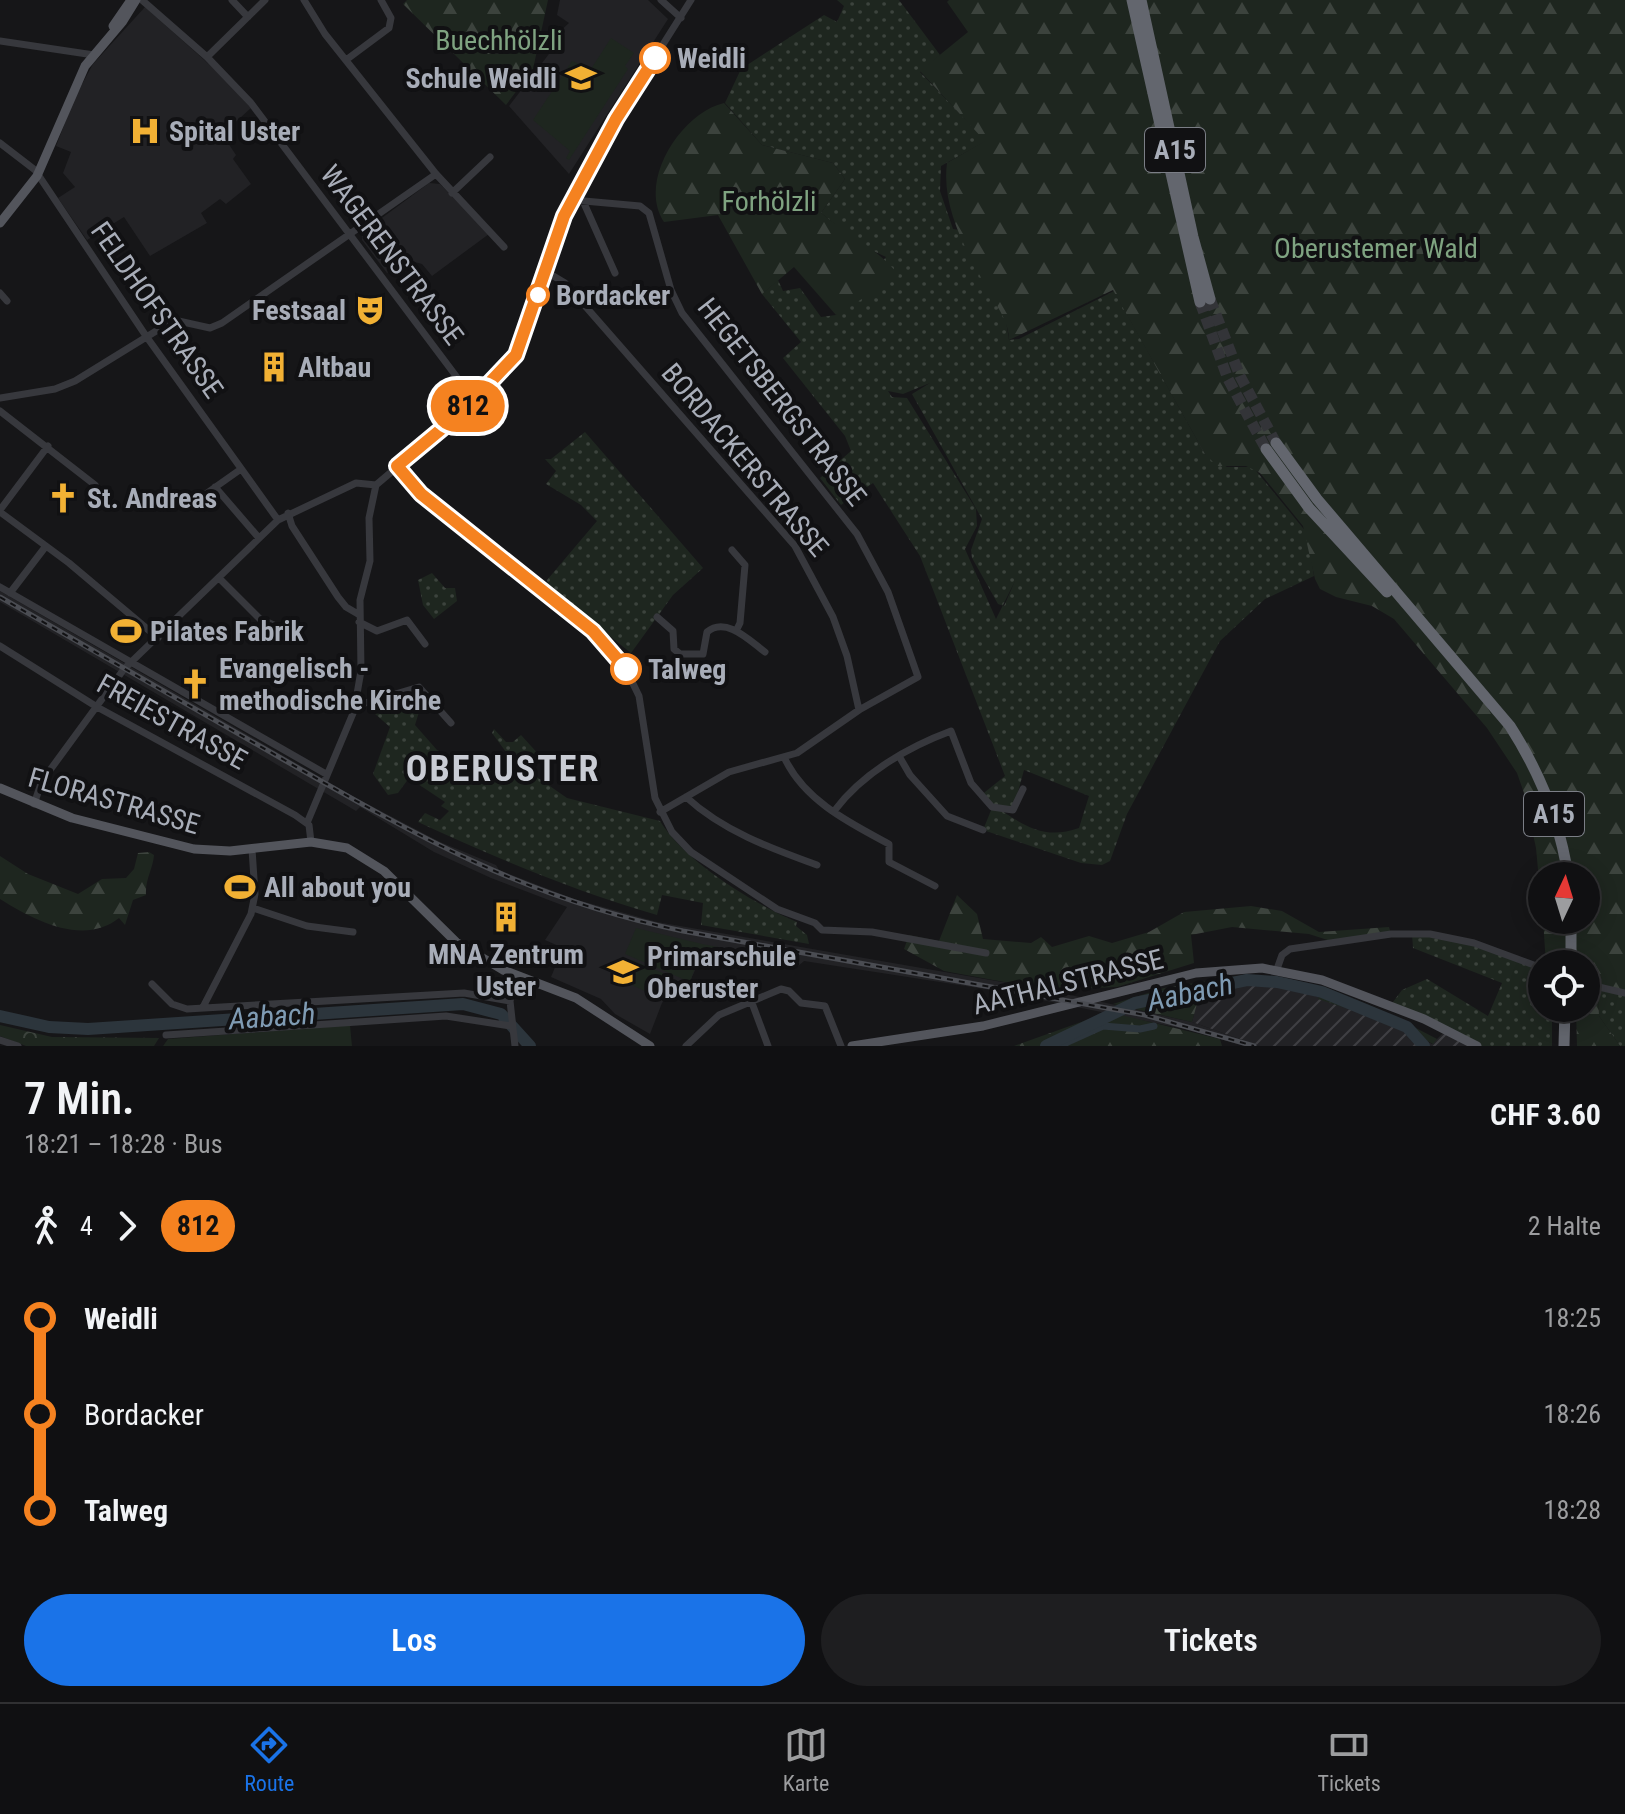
<!DOCTYPE html>
<html lang="de">
<head>
<meta charset="utf-8">
<style>
  :root { --surface:#101012; --page:#1e1e20; --text:#f1f3f6; --muted:#9c9d9f; --line:#303032; --accent:#1a73e8 }
  body { margin:0; font-family:"Roboto Condensed",sans-serif; background:var(--page); color:var(--text); height:100vh; display:flex; flex-direction:column; font-size:30px; white-space:nowrap }
  * { box-sizing:border-box; margin:0 }
  p { font-size:26px; color:var(--muted) }
  .icon { flex:none; width:44px; height:44px; fill:none; stroke:currentColor; stroke-width:2; stroke-linecap:round; stroke-linejoin:round }
  .map { position:relative; height:1046px; overflow:hidden }
  .sheet { display:flex; flex-direction:column; background:var(--surface); flex:1 }
  .sheet>* { flex:none }
  .badge { padding:0 16px; border-radius:26px; font-size:28px; line-height:52px }
  .needle { width:52px; rotate:4deg }
  .buttons { position:absolute; left:1528px; top:862px; display:grid; gap:16px }
  .buttons a { display:grid; place-items:center; width:72px; height:72px; border-radius:50%; background:var(--surface); box-shadow:0 4px 20px #0003,0 0 0 2px var(--line); font-size:40px }
  .map>.badge { position:absolute; translate:-50% -50%; box-shadow:0 0 0 4px #fff }
  .legs { display:flex; align-items:center; gap:12px; height:88px; padding:0 24px; font-size:26px }
  .legs p { margin-inline-start:auto }
  .headline { display:flex; align-items:center; justify-content:space-between; height:136px; padding:0 24px }
  h1 { font-size:44px; font-weight:600; line-height:60px }
  .primary-button { display:flex; gap:16px; margin-top:auto; padding:16px 24px }
  .primary-button a { flex:1; height:92px; border-radius:48px; background:var(--accent); color:#fff; font-size:32px; font-weight:600; line-height:92px; text-align:center }
  .primary-button a+a { background:var(--page); color:var(--text) }
  ul { padding:0 24px; list-style:none }
  li { display:flex; align-items:center; gap:28px; height:96px; font-size:30px }
  li i { display:grid; place-items:center; width:12px; height:100%; margin:0 10px; background:currentColor }
  li i::after { content:''; width:20px; height:20px; margin:-10px; border:6px solid; border-radius:50%; background:var(--surface) }
  li p { margin-inline-start:auto }
  li:first-child i { background:linear-gradient(#0000 50%,currentColor 0) }
  li:last-child i { background:linear-gradient(currentColor 50%,#0000 0) }
  .dock { display:flex; justify-content:space-around; align-items:center; height:112px; border-top:2px solid var(--line); background:var(--surface); font-size:22px; color:var(--muted) }
  .dock a { display:grid; justify-items:center; gap:4px }
  .dock .active { color:var(--accent) }
  .map>svg:first-child { display:block }
</style>
</head>
<body>
<div class="map">
<svg width="1625" height="1046" viewBox="0 0 1625 1046">
  <defs>
    <pattern id="industrial-furrows" width="10" height="10" patternUnits="userSpaceOnUse" patternTransform="scale(2)"><rect width="10" height="10" fill="#222225"/><path d="M-1 1l2-2M0 10L10 0M9 11l2-2" fill="none" stroke="#3f3f43"/></pattern>
    <pattern id="grass-dots" width="8" height="8" patternUnits="userSpaceOnUse" patternTransform="scale(2)"><rect width="8" height="8" fill="#1e261f"/><path d="M2 2h.1M6 6h.1" fill="none" stroke="#3c433d" stroke-width="1.8" stroke-linecap="round"/></pattern>
    <pattern id="forest-firs" width="22" height="20" patternUnits="userSpaceOnUse" patternTransform="scale(2)"><rect width="22" height="20" fill="#1e261f"/><path d="M5 1l3.5 6h-7zM16 11l3.5 6h-7z" fill="#3c433d"/></pattern>
    <pattern id="park-crowns" width="20" height="18" patternUnits="userSpaceOnUse" patternTransform="scale(2)"><rect width="20" height="18" fill="#1e261f"/><path d="M2 6a3 3 0 1 1 6 0M12 15a3 3 0 1 1 6 0" fill="none" stroke="#3c433d"/></pattern>
  </defs>
  <rect width="100%" height="100%" fill="#161618"/>
  <path fill="#222225" d="M560,0H648L668,19L569,174L509,106L552,50L558,33L569,23L557,15Z
    M145,7L220,74L251,108L229,128L230,138L226,140L236,155L233,159L251,184L226,204L220,199L201,213L207,223L150,256L124,217L87,240L58,198L75,187L63,173L71,152L56,146L75,97L93,64Z
    M429,183L440,184L489,234L432,276L422,264L407,260L387,273L362,240L363,232Z
    M0,591L356,798L440,842L496,865L499,870L574,899L657,922L1048,990L1192,1022L1260,1046H1244L1190,1030L998,991L804,961L796,968L703,952L684,995L674,987L662,1003L650,1034L615,1014L601,999L551,977L563,948L545,940L567,907L491,878L434,852L360,807L356,811L0,602Z"/>
  <path fill="url(#industrial-furrows)" d="M1236,981L1281,984L1394,1024L1432,1044L1446,1030L1468,1046H1260L1192,1022L1199,997L1229,990Z"/>
  <path fill="url(#grass-dots)" fill-rule="evenodd" d="M837,0H899L940,55L920,72L986,141L941,166L940,191L953,229L959,230L1006,321L1009,340L1019,339L1114,291L1205,454L1227,467H1253L1307,533L1314,576L1265,599L1220,641L1127,814L1110,861L1102,865L1081,863L983,830L992,808L980,796L1005,776L920,556L873,483L841,505L820,478L851,451L845,436L783,358L801,342L762,294L778,280L783,291L800,288L821,317L836,315L886,257L861,245L821,213L845,179L833,163L762,145L725,103L741,69L824,15L837,22L844,6ZM930,383L912,394L982,519L971,550L972,558L998,604L1004,606L1015,581L996,619L965,549L977,526L976,509L907,398L892,397L888,391L903,394ZM1024,770L1089,796L1079,828C1048,839 1029,829 1002,811L1013,810Z
    M585,432L703,568L673,595L631,653L548,587L547,580L597,521L581,505L546,484L556,471L545,459H551Z
    M432,573L445,588H455L457,601L434,619L423,605L418,580Z
    M414,693L424,696L415,725L437,750L479,768L484,762L482,758C497,756 496,769 506,774L521,768L516,753L506,752L492,733L494,729L506,742H513L521,735L541,757L531,773L567,798L660,821C684,861 754,904 797,922L796,926L807,935L809,944L701,925L703,903L662,895L657,915C574,891 496,858 418,822L425,813L440,820L449,811L441,806L445,802L409,778L398,793L388,795L373,774L390,727L367,707Z
    M1412,934L1448,937L1542,968V1008H1552V1046H1475L1390,1006L1402,990L1427,979L1488,1016L1502,983L1413,948Z
    M1598,987L1625,993V1046H1620L1599,1016Z"/>
  <path fill="url(#forest-firs)" d="M407,0H560H548L533,69L506,105L403,4Z
    M949,0H1625V993L1598,988L1599,1016L1620,1046H1577L1576,1008H1586V964H1546L1543,920H1586V876H1542V912L1536,848L1524,793L1517,773L1487,728L1394,619L1372,606L1336,597L1320,589L1315,579L1303,526L1260,473L1246,466H1217L1205,454L1113,290L1009,340C1009,323 999,309 990,294C968,254 941,209 947,163L985,141L920,71L968,32L947,2Z
    M724,103L762,145L833,163L845,179L821,213C845,233 883,252 899,276L836,315L794,267L762,294L718,215L664,222C637,182 681,113 724,103Z
    M149,852L154,855C153,869 145,879 146,895L133,900L125,925L119,918C84,946 35,921 0,899V856L28,874L78,894L102,879L126,878L134,869L138,853Z
    M957,895L977,914L983,939L1031,943L1041,937L1052,947L1089,936L1112,943L1149,932L1184,912L1251,906L1282,911L1319,932L1389,927L1391,934L1337,943L1309,934L1232,927L1191,935L1194,963L1117,987L1048,990L944,971L904,949L909,935L939,941Z
    M1238,976C1308,973 1377,1007 1437,1039L1433,1044L1394,1024L1318,999L1319,995L1281,984L1236,981L1229,990L1199,997L1192,1022L1113,1004L1164,988Z
    M1109,1012L1220,1039L1222,1046H1014Z"/>
  <path fill="url(#park-crowns)" d="M0,1025L52,1037L159,1038L154,1046H26L0,1036Z"/>
  <path fill="#1e261f" d="M611,38L634,53L625,66L628,69L569,160L566,158L570,151L533,120L572,61L591,69Z
    M636,928L702,944L799,962L798,965L702,948L690,982L625,954Z
    M632,960L670,976L660,998L623,981Z
    M350,1025L352,1046H163L168,1039Z"/>
  <g fill="none" stroke-linecap="round" stroke-linejoin="round">
    <path stroke="#2c353c" stroke-width="7" d="M1059,1046L1103,1026L1140,1029L1154,1026"/>
    <path stroke="#2c353c" stroke-width="12" d="M0,1016L49,1027L88,1029L463,1004L501,1014L530,1046
      M1046,1046L1135,1003L1247,980L1277,982L1322,992L1407,1027L1424,1046"/>
    <path stroke="#333438" stroke-width="11" stroke-dasharray="11 5.5" stroke-linecap="butt" d="M1210,299L1240,376L1276,443
      M1200,302L1228,379L1266,449"/>
    <path stroke="#37383d" stroke-width="7" d="M142,0L207,57L251,103L474,400
      M232,0L248,17
      M304,0L325,34L436,174L504,247
      M661,0L681,18
      M0,41L94,55
      M207,57L265,0
      M346,60L389,28L391,18L381,0
      M0,143L35,170L146,336L278,520
      M452,193L490,157
      M573,200L640,206L649,213L671,290L682,313L857,534L888,592L918,677L859,710L797,753L729,772L660,812
      M583,201L615,273
      M545,271L565,283L795,546L833,617L847,656L859,710
      M0,293L7,301
      M0,398L55,389L75,381L174,320L210,328L222,323L436,174
      M0,411L95,485
      M397,466L421,494L593,631L621,659L639,696L655,798L672,832L691,852L777,909L815,923L822,930L872,932L986,953
      M215,487L259,538
      M207,493L241,469
      M0,510L48,446
      M0,512L69,563L158,638
      M288,513L292,526L338,597L346,607L358,614
      M732,550L745,565L740,623L737,629
      M219,578L260,619L276,626
      M0,587L326,774
      M10,593L46,546
      M657,617L673,631L674,649L680,654H703L707,632C726,616 750,641 765,652
      M359,622L377,631L407,620L425,644
      M0,646L97,707L295,815L309,825L311,842
      M355,706L419,687L451,723
      M899,756L910,775L947,816L983,830
      M785,759C805,801 850,823 889,844V862L935,886
      M686,797C723,831 770,848 817,865
      M34,804L42,781L124,669L278,520L356,483L376,485
      M835,810C863,773 908,747 951,731L971,783L992,807L1013,810L1023,789
      M307,823L354,711L361,671L360,600L370,561L369,518L376,485L462,412L516,355L530,322L564,216L616,119L691,0
      M253,908L307,926L353,932
      M1277,969L1282,955L1290,949L1391,934H1430L1474,943L1542,968
      M152,984L172,1004L187,1009L464,993L510,1001
      M1586,984L1625,993
      M752,1003L768,1046
      M203,1007L251,914L255,894L252,849
      M166,1035L446,1016L511,1026
      M0,1040L18,1046
      M515,1046L510,1001L517,976
      M686,1046L719,1015L781,989L789,991L801,1003L825,1006L841,1046"/>
    <path stroke="#53555c" stroke-width="9" d="M113,26L131,0
      M0,223L37,176L85,66L123,21L136,0
      M0,788L72,818L194,849L230,851L311,842L347,848L384,871L456,942L503,970L576,998L650,1046
      M852,1046L983,1026L1196,973L1262,968L1322,980L1424,1019L1477,1046"/>
    <path stroke="#63666e" stroke-width="11" d="M1132,0L1200,302
      M1141,0L1193,237L1210,299
      M1276,443L1317,499L1510,726C1540,773 1560,821 1568,876
      M1266,449L1309,508L1387,592
      M1571,920V963
      M1564,1046L1565,1008"/>
    <g stroke="#4a4c52" stroke-width="5">
      <path id="rail" d="M0,597C93,651 186,704 279,757C417,836 524,898 683,931L1145,1015L1254,1046"/>
    </g>
    <use href="#rail" stroke="#111113" stroke-width="2" stroke-dasharray="6" stroke-linecap="butt"/>
  </g>
  <g fill="none" stroke-linecap="round" stroke-linejoin="round">
    <g stroke="#fff" stroke-width="18">
      <path id="line-1" d="M626,669L593,631L421,494L397,466L462,412L516,355L564,216L616,119L655,58"/>
    </g>
    <use href="#line-1" stroke="#f58220" stroke-width="12"/>
  </g>
  <defs>
    <g id="school-bare" transform="scale(2.4)"><path d="M0-5L7-2L0 1L-7-2ZM-4 1L0 2.5L4 1V4Q0 6-4 4Z" fill="#f2b134" stroke="#111113" stroke-width="2.5" paint-order="stroke"/></g>
    <g id="hospital-bare" transform="scale(2.4)"><path d="M-5-5h3v3.5h4V-5h3V5h-3V1.5h-4V5h-3Z" fill="#f2b134" stroke="#111113" stroke-width="2.5" paint-order="stroke"/></g>
    <g id="theatre-bare" transform="scale(2.4)"><path d="M-5-5.5Q0-4 5-5.5V0Q5 5 0 6Q-5 5-5 0ZM-3.3-2.5H-1v1.5H-3.3ZM1-2.5H3.3v1.5H1ZM-2.8 1Q0 5.5 2.8 1Z" fill="#f2b134" stroke="#111113" stroke-width="2.5" paint-order="stroke"/></g>
    <g id="building-bare" transform="scale(2.4)"><path d="M-4-6H4V6H1V3H-1V6H-4ZM-2.5-4.3h1.7v1.8h-1.7ZM.8-4.3h1.7v1.8H.8ZM-2.5-1h1.7V.8h-1.7ZM.8-1h1.7V.8H.8Z" fill="#f2b134" stroke="#111113" stroke-width="2.5" paint-order="stroke"/></g>
    <g id="church-bare" transform="scale(2.4)"><path d="M-1.2-6h2.4v3.5h3.3v2.4h-3.3V6h-2.4V-.1h-3.3v-2.4h3.3Z" fill="#f2b134" stroke="#111113" stroke-width="2.5" paint-order="stroke"/></g>
    <g id="stadium-bare" transform="scale(2.4)"><path d="M0-5a6.5 5 0 1 0 0 10a6.5 5 0 1 0 0-10ZM-3.5-1.8h7v3.6h-7Z" fill="#f2b134" stroke="#111113" stroke-width="2.5" paint-order="stroke"/></g>
  </defs>
  <g fill-rule="evenodd">
    <use href="#school-bare" x="581" y="78"/>
    <use href="#hospital-bare" x="145" y="131"/>
    <use href="#theatre-bare" x="370" y="310"/>
    <use href="#building-bare" x="274" y="367"/>
    <use href="#church-bare" x="63" y="498"/>
    <use href="#stadium-bare" x="126" y="631"/>
    <use href="#church-bare" x="195" y="684"/>
    <use href="#stadium-bare" x="240" y="887"/>
    <use href="#building-bare" x="506" y="917"/>
    <use href="#school-bare" x="623" y="972"/>
  </g>
  <g fill="#fff" stroke="#f58220" stroke-width="4">
    <circle cx="655" cy="58" r="14"/>
    <circle cx="538" cy="295" r="10"/>
    <circle cx="626" cy="669" r="14"/>
  </g>
  <g text-anchor="middle" dominant-baseline="central" stroke-width="8" stroke-linejoin="round" paint-order="stroke">
    <g fill="#111113" stroke="#7b7e86" stroke-width="2">
      <rect x="1145" y="128" width="60" height="44" rx="6"/>
      <rect x="1524" y="792" width="60" height="44" rx="6"/>
    </g>
    <g font-size="26" font-weight="bold" fill="#a8adb8">
      <text x="1175" y="150">A15</text>
      <text x="1554" y="814">A15</text>
    </g>
    <g font-size="28" fill="#7fa381" stroke="#111113">
      <text x="499" y="40">Buechhölzli</text>
      <text x="769" y="201">Forhölzli</text>
      <text x="1376" y="248">Oberustemer Wald</text>
    </g>
    <g font-size="28" font-weight="bold" fill="#a8adb8" stroke="#111113" text-anchor="start">
      <text x="677" y="58">Weidli</text>
      <text x="556" y="295">Bordacker</text>
      <text x="648" y="669">Talweg</text>
    </g>
    <g font-size="28" font-weight="bold" fill="#a8adb8" stroke="#111113" text-anchor="start">
      <text x="557" y="78" text-anchor="end">Schule Weidli</text>
      <text x="169" y="131">Spital Uster</text>
      <text x="346" y="310" text-anchor="end">Festsaal</text>
      <text x="298" y="367">Altbau</text>
      <text x="87" y="498">St. Andreas</text>
      <text x="150" y="631">Pilates Fabrik</text>
      <text x="219" y="668">Evangelisch -<tspan x="219" dy="32">methodische Kirche</tspan></text>
      <text x="264" y="887">All about you</text>
      <text x="506" y="954" text-anchor="middle">MNA Zentrum<tspan x="506" dy="32">Uster</tspan></text>
      <text x="647" y="956">Primarschule<tspan x="647" dy="32">Oberuster</tspan></text>
    </g>
    <g font-size="28" fill="#a8adb8" stroke="#111113">
      <text transform="translate(392 255) rotate(53)">WAGERENSTRASSE</text>
      <text transform="translate(157 310) rotate(55)">FELDHOFSTRASSE</text>
      <text transform="translate(782 402) rotate(52)">HEGETSBERGSTRASSE</text>
      <text transform="translate(745 460) rotate(50)">BORDACKERSTRASSE</text>
      <text transform="translate(172 722) rotate(29)">FREIESTRASSE</text>
      <text transform="translate(114 801) rotate(16)">FLORASTRASSE</text>
      <text transform="translate(1068 982) rotate(-14)">AATHALSTRASSE</text>
    </g>
    <g font-size="30" font-style="italic" fill="#7f9bb3" stroke="#111113">
      <text transform="translate(1190 992) rotate(-12)">Aabach</text>
      <text transform="translate(272 1016) rotate(-4)">Aabach</text>
    </g>
    <g font-size="36" font-weight="bold" letter-spacing="2" fill="#c9ccd4" stroke="#111113">
      <text x="503" y="769">OBERUSTER</text>
    </g>
  </g>
</svg>
<div class="buttons">
<a><svg class="needle" viewBox="-14 -14 28 28"><path d="M0-13l5 13h-10z" fill="#e53935"/><path d="M0 13l5-13h-10z" fill="#9c9d9f"/></svg></a>
<a><svg class="icon" aria-label="locate" viewBox="0 0 24 24"><circle cx="12" cy="12" r="6"/><path d="M12 2v4M12 18v4M2 12h4M18 12h4"/></svg></a>
</div>
<b class="badge" style="left:468px;top:406px;background:#f58220;color:#111">812</b>
</div>
<section class="sheet">
<div class="headline"><div><h1>7 Min.</h1><p>18:21 – 18:28 · Bus</p></div><b>CHF 3.60</b></div>
<div class="legs"><svg class="icon" aria-label="walk" viewBox="0 0 24 24"><circle cx="13" cy="4" r="2"/><path d="M13 8l-2 6 4 7M11 14l-3 7M7 12l3-4h3l4 4"/></svg>4<svg class="icon" aria-label="forward" viewBox="0 0 24 24"><path d="M9 5l7 7-7 7"/></svg><b class="badge" style="background:#f58220;color:#111">812</b><p>2 Halte</p></div>
<ul>
<li><i style="color:#f58220"></i><b>Weidli</b><p>18:25</p></li>
<li><i style="color:#f58220"></i><span>Bordacker</span><p>18:26</p></li>
<li><i style="color:#f58220"></i><b>Talweg</b><p>18:28</p></li>
</ul>
<div class="primary-button"><a>Los</a><a>Tickets</a></div>
</section>
<nav class="dock">
<a class="active"><svg class="icon" aria-label="directions" viewBox="0 0 24 24"><path d="M12 3l9 9-9 9-9-9zM9 14v-3h6M13 9l2 2-2 2"/></svg>Route</a>
<a><svg class="icon" aria-label="map" viewBox="0 0 24 24"><path d="M3 6l6-2 6 2 6-2v14l-6 2-6-2-6 2zM9 4v14M15 6v14"/></svg>Karte</a>
<a><svg class="icon" aria-label="tickets" viewBox="0 0 24 24"><path d="M3 7h18v10H3zM15 7v10"/></svg>Tickets</a>
</nav>
</body>
</html>
